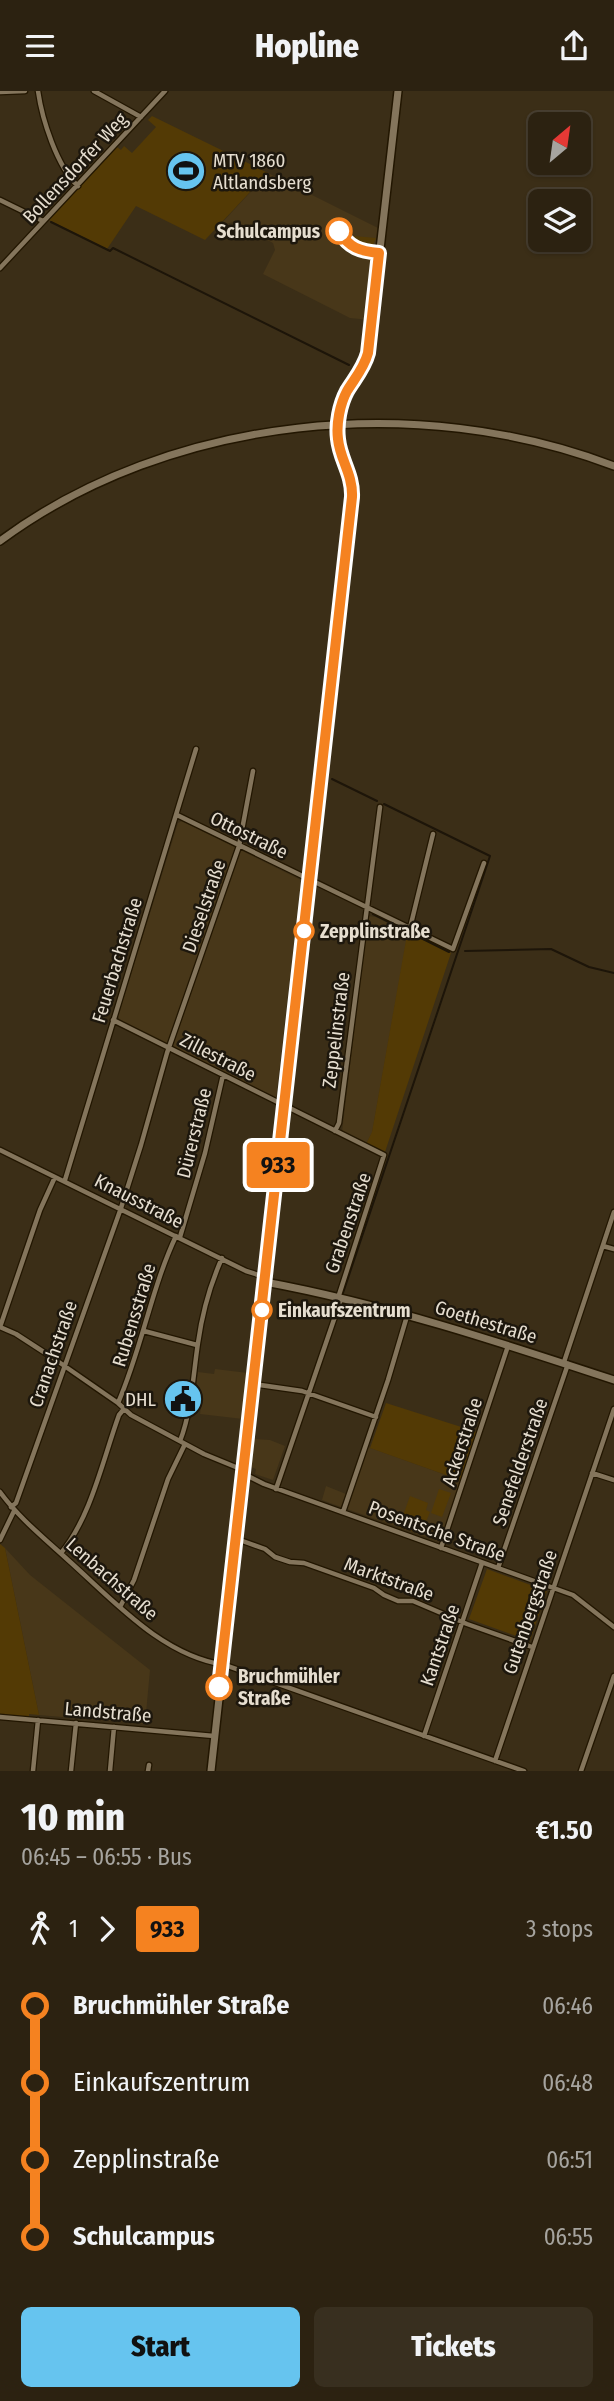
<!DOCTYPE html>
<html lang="en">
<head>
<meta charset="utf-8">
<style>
  :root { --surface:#2c2211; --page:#382f1f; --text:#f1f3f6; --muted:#a6a49f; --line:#483f31; --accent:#66c4ef }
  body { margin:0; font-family:"Fira Sans Condensed",sans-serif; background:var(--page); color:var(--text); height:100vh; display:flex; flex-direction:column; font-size:26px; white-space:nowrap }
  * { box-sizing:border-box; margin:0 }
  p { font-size:23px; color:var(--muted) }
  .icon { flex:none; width:38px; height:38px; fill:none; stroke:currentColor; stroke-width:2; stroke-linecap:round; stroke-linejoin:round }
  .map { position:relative; height:1680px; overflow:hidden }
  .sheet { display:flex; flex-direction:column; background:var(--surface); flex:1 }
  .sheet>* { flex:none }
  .badge { padding:0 14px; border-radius:5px; font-size:24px; line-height:46px }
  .needle { width:46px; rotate:29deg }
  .tools { position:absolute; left:528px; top:21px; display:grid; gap:14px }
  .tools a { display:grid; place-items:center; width:63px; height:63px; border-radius:10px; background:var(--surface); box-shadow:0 2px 5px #0004,0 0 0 2px var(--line); font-size:35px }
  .map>.badge { position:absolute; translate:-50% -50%; box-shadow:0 0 0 4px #fff }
  .legs { display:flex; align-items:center; gap:10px; height:77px; padding:0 21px; font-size:23px }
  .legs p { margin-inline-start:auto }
  .headline { display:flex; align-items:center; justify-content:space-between; height:119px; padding:0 21px }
  h1 { font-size:38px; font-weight:800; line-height:52px }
  .primary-button { display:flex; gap:14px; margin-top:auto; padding:14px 21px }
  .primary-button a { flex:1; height:80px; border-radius:10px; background:var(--accent); color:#111; font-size:28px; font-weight:800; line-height:80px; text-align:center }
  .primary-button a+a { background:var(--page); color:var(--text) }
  ul { padding:0 21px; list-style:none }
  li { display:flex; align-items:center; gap:24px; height:77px; font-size:26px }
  li i { display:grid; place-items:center; width:10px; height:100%; margin:0 9px; background:currentColor }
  li i::after { content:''; width:18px; height:18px; margin:-9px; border:5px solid; border-radius:50%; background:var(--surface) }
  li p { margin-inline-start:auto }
  li:first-child i { background:linear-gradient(#0000 50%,currentColor 0) }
  li:last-child i { background:linear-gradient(currentColor 50%,#0000 0) }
  header { display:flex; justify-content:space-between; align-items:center; height:91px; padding:0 21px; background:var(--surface); font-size:32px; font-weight:800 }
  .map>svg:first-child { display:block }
</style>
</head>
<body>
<header><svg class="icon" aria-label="menu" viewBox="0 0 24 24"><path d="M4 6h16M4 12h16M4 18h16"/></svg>Hopline<svg class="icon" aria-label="share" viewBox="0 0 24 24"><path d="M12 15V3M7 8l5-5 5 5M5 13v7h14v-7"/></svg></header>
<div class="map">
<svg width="614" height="1680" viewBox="0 0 614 1680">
  <rect width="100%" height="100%" fill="#3b2e17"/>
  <path fill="#483719" d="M268,82L378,137L370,229L350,227L263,183L275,159L273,152L233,131L219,135Z
    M182,730L301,789L276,1008L120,930L118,925L178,732Z
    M368,825L376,826L408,842L372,1042L366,1053L342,1041Z
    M215,1278L248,1282L243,1328L200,1323L202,1309L195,1303L198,1281L214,1283Z
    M254,1348L270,1349L285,1355L273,1389L255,1383L256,1378L251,1376Z
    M368,1356L460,1389L440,1451L347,1418Z
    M326,1395L346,1403L341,1416L322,1409Z
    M5,1457L30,1484L150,1579L145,1633L39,1624Z"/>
  <path fill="#533a05" d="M152,25L268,82L205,149L136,115L107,158L49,129L117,56L121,59L124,55L132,62L156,36L148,29Z
    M354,145L376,147L372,156L360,157L350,148Z
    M408,838L451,862L385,1061L366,1053L372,1041Z
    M386,1312L477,1341L460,1389L370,1357Z
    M439,1398L451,1402L442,1426L431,1422Z
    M410,1405L428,1412L426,1419L430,1421L421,1443L399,1436Z
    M0,1453L5,1457L39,1624L29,1623V1626L0,1624Z
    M487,1478L547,1500L530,1550L469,1528Z"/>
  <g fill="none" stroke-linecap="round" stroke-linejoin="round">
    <path stroke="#1d1509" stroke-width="2" d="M51,131L110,160L113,157L349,274
      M332,688L377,710
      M373,823L449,861
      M465,860L551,858L589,876L614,882
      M343,1202L490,765L384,713"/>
    <g stroke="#221601" stroke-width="7">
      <path id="street" d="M38,0C42,28 57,76 78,95
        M94,0L141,26
        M0,1L25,0
        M0,109L43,130
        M0,177L165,0
        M177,724L453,858L484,772
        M410,837L433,743
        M113,929L384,1064L338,1207
        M335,1040L339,1032L380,716
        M0,1059L246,1180L265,1186
        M65,1089L196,658
        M180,1146L205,1062L223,984
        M603,1155L614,1158
        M0,1236L16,1243L53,1267L118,1312L131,1324L204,1363L243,1379
        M0,1236L40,1119L55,1086
        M144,1240L197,1254
        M564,1271L614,1121
        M253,1293L302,1300L376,1326
        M118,1312C142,1257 151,1198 176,1145
        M180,1350C192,1319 193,1284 198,1252C202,1223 210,1194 222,1167
        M592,1382L614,1389
        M244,1383L264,1393L573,1504L614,1536
        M276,1398L341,1208
        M0,1401C19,1427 44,1447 68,1469C113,1509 162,1565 225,1574L524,1680
        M11,1416L16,1412L121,1117L141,1054L167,962L239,755L253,680
        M343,1421L388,1289L407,1225
        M237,1448L265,1458L275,1466L290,1471L304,1472L374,1497L384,1504L398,1510H413L467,1533L532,1556
        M0,1449L14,1420
        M441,1457L508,1255
        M61,1462C91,1426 103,1368 119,1324L124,1318
        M498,1477L568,1273
        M120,1516L134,1489L168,1388L185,1353
        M0,1626L214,1645
        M424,1645L482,1472
        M495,1670L614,1318
        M33,1680L38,1629
        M71,1680L76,1632
        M110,1680L114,1636
        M148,1680L149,1674
        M581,1680L614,1585"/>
    </g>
    <g stroke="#221601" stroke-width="10">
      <path id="secondary" d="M0,450C170,324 419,300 614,375
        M265,1191C384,1213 499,1251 614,1289
        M211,1680L352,406C353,381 337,361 338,337C340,300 362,288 369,255L398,0"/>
    </g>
    <use href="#street" stroke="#84755c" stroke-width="4.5"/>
    <use href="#secondary" stroke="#84755c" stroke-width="7"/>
  </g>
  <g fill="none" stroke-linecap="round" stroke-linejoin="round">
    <g stroke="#fff" stroke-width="16">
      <path id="line-1" d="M219,1596L352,406C353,383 340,369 338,348C336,333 340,313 347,300C355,287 364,277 368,262L379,162C360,160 349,157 339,140"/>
    </g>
    <use href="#line-1" stroke="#f58220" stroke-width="10"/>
  </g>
  <defs>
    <g id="stadium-disc" transform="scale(2.0125)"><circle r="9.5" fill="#66c4ef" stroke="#1d170d"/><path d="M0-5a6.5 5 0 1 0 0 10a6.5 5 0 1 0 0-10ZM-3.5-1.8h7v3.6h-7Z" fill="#111"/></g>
    <g id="civic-disc" transform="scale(2.0125)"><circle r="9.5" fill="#66c4ef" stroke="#1d170d"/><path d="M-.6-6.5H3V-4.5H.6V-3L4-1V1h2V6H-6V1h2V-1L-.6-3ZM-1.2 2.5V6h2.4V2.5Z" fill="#111"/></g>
  </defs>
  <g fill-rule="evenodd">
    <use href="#stadium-disc" x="186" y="80"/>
    <use href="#civic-disc" x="183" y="1308"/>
  </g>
  <g fill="#fff" stroke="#f58220" stroke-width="3.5">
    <circle cx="339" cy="140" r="12"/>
    <circle cx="304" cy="840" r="9"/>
    <circle cx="262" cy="1219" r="9"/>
    <circle cx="219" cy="1596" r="12"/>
  </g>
  <g text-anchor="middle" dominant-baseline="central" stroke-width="5" stroke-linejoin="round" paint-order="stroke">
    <g font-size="19" fill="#e6ded0" stroke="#1d170d" text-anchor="start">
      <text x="213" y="69">MTV 1860<tspan x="213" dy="22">Altlandsberg</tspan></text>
      <text x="156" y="1308" text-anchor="end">DHL</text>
    </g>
    <g font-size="19" fill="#e6ded0" stroke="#1d170d">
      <text transform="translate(75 77) rotate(-47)">Bollensdorfer Weg</text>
      <text transform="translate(249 744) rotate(26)">Ottostraße</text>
      <text transform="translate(204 815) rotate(-71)">Dieselstraße</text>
      <text transform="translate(117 869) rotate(-73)">Feuerbachstraße</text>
      <text transform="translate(336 939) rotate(-83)">Zeppelinstraße</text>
      <text transform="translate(218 966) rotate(27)">Zillestraße</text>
      <text transform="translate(194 1042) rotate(-76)">Dürerstraße</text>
      <text transform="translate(139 1110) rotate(27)">Knausstraße</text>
      <text transform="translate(348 1132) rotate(-71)">Grabenstraße</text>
      <text transform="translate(134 1224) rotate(-73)">Rubensstraße</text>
      <text transform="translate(486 1231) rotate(17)">Goethestraße</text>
      <text transform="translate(53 1263) rotate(-71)">Cranachstraße</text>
      <text transform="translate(462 1351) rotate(-72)">Ackerstraße</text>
      <text transform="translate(520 1371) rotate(-71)">Senefelderstraße</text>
      <text transform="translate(437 1440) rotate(20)">Posentsche Straße</text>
      <text transform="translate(112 1488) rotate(41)">Lenbachstraße</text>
      <text transform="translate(389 1488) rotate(20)">Marktstraße</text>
      <text transform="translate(530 1521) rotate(-71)">Gutenbergstraße</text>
      <text transform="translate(440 1554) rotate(-71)">Kantstraße</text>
      <text transform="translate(108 1621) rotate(5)">Landstraße</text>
    </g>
    <g font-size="19" font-weight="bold" fill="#e6ded0" stroke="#1d170d" text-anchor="start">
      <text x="320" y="140" text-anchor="end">Schulcampus</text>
      <text x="320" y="840">Zepplinstraße</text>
      <text x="278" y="1219">Einkaufszentrum</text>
      <text x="238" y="1585">Bruchmühler<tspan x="238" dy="22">Straße</tspan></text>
    </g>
  </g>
</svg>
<div class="tools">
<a><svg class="needle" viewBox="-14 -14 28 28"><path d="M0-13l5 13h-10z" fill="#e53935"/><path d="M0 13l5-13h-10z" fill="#a6a49f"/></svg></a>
<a><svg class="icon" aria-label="layers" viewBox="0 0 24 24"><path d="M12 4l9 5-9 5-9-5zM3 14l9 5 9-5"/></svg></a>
</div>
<b class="badge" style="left:278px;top:1074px;background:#f58220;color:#111">933</b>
</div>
<section class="sheet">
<div class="headline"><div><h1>10 min</h1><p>06:45 – 06:55 · Bus</p></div><b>€1.50</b></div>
<div class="legs"><svg class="icon" aria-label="walk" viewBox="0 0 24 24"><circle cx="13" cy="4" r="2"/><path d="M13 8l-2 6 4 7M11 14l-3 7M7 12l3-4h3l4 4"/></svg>1<svg class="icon" aria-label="forward" viewBox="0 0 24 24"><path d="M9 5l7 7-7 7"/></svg><b class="badge" style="background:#f58220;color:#111">933</b><p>3 stops</p></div>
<ul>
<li><i style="color:#f58220"></i><b>Bruchmühler Straße</b><p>06:46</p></li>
<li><i style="color:#f58220"></i><span>Einkaufszentrum</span><p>06:48</p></li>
<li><i style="color:#f58220"></i><span>Zepplinstraße</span><p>06:51</p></li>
<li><i style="color:#f58220"></i><b>Schulcampus</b><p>06:55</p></li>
</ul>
<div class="primary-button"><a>Start</a><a>Tickets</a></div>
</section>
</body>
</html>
